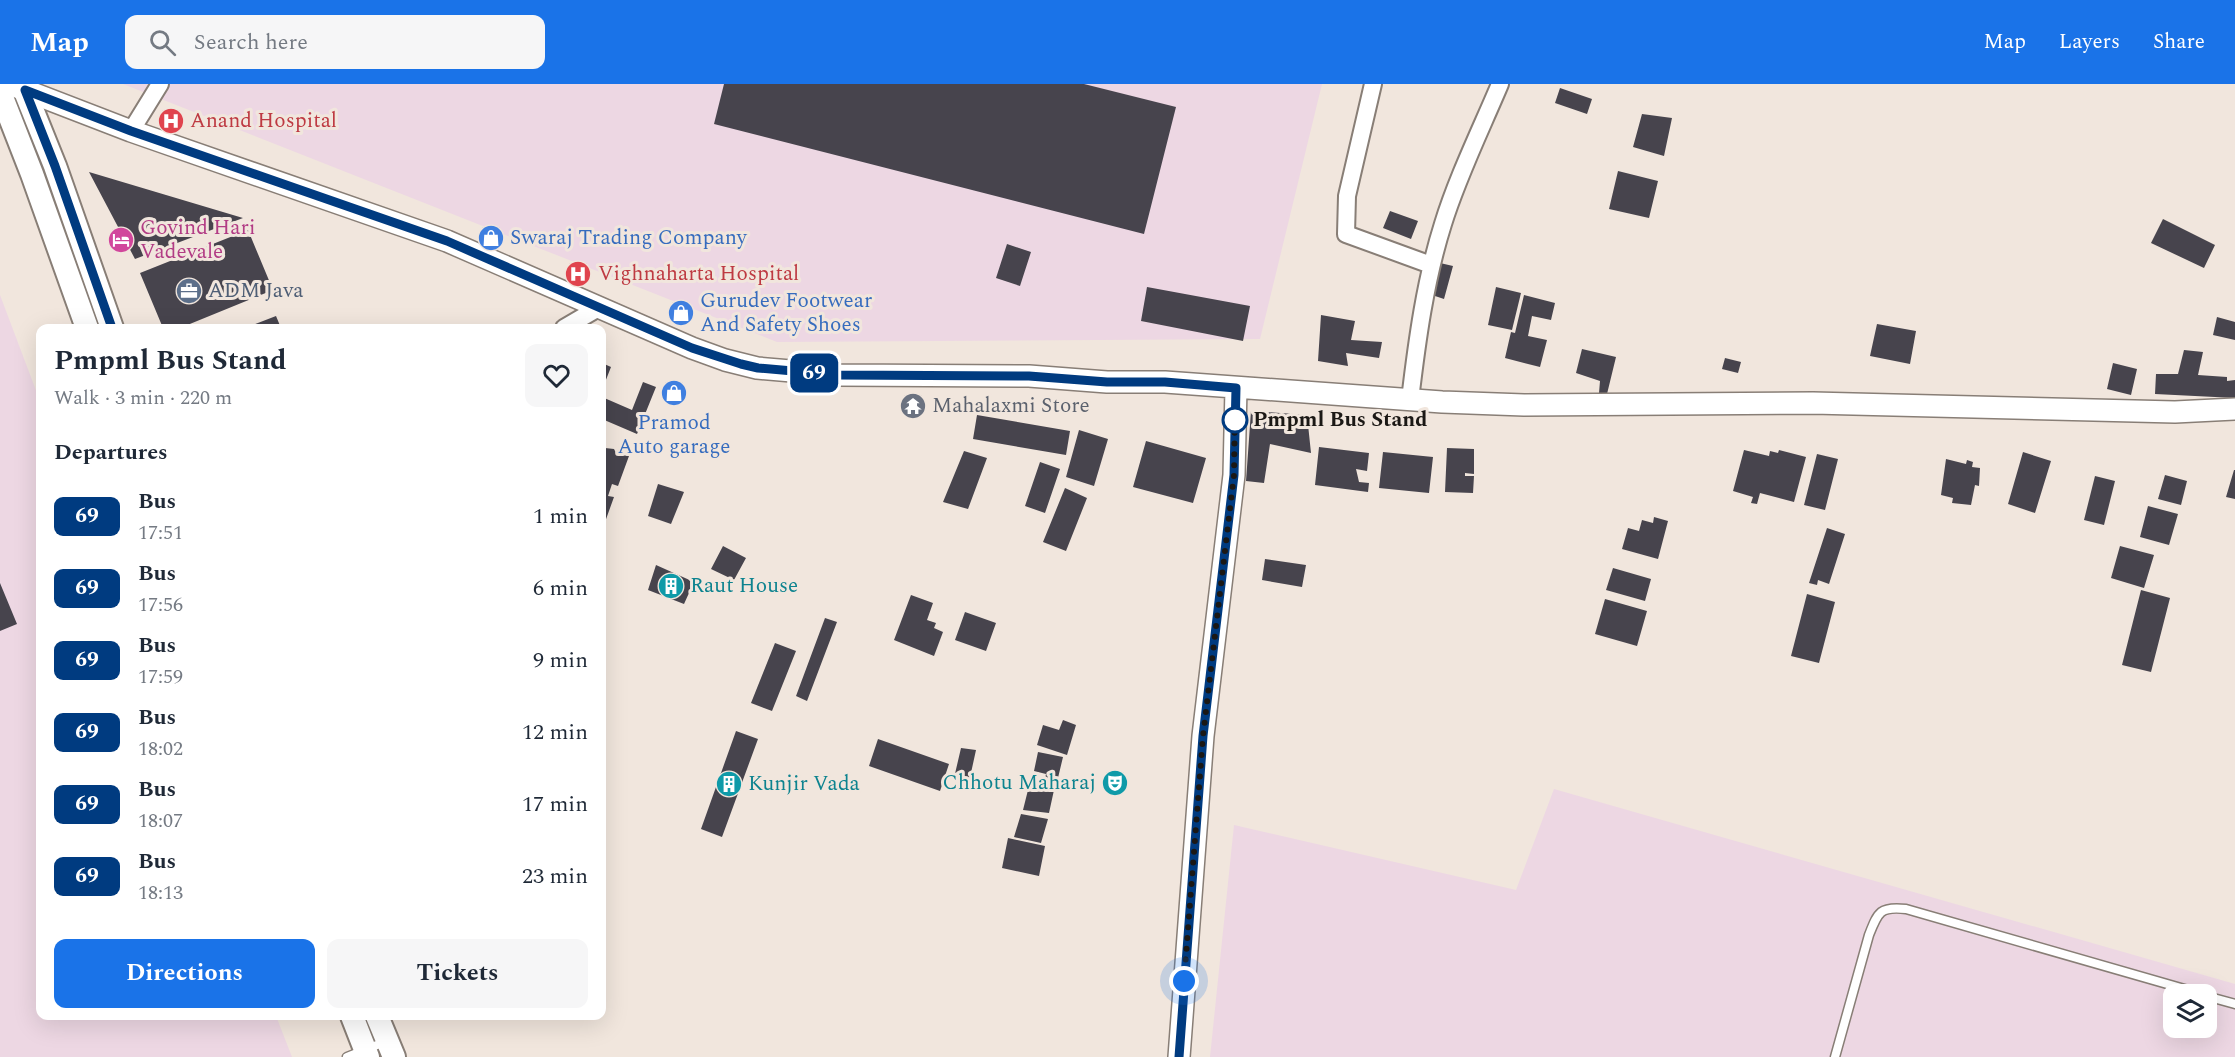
<!DOCTYPE html>
<html lang="en">
<head>
<meta charset="utf-8">
<style>
  :root { --surface:#fff; --page:#f6f6f7; --text:#1f2937; --muted:#747a83; --accent:#1a73e8 }
  body { margin:0; font-family:Spectral,serif; background:var(--page); color:var(--text); height:100vh; display:flex; flex-direction:column; font-size:22px; white-space:nowrap }
  * { box-sizing:border-box; margin:0 }
  p { font-size:20px; color:var(--muted) }
  .icon { flex:none; width:33px; height:33px; fill:none; stroke:currentColor; stroke-width:2; stroke-linecap:round; stroke-linejoin:round }
  .map { position:relative; flex:1; overflow:hidden }
  .details { position:absolute; left:36px; top:240px; width:570px; height:696px; display:flex; flex-direction:column; background:var(--surface); border-radius:12px; box-shadow:0 6px 24px #0002 }
  .details>* { flex:none }
  .badge { padding:0 12px; border-radius:9px; font-size:21px; line-height:39px }
  .fabs { position:absolute; left:2163px; top:900px; display:grid; gap:12px }
  .fabs a { display:grid; place-items:center; width:54px; height:54px; border-radius:12px; background:var(--surface); box-shadow:0 6px 24px #0002; font-size:30px }
  .you { position:absolute; width:30px; height:30px; margin:-15px; border:4px solid #fff; border-radius:50%; background:#1a73e8; box-shadow:0 0 0 9px #1a73e833 }
  .map>.badge { position:absolute; translate:-50% -50%; box-shadow:0 0 0 3px #fff }
  h2 { padding:0 18px; font-size:22px; line-height:54px }
  .round { display:grid; place-items:center; flex:none; width:63px; height:63px; border-radius:12px; background:var(--page) }
  .overview { display:flex; align-items:center; justify-content:space-between; height:102px; padding:0 18px }
  h1 { font-size:28px; font-weight:700; line-height:45px }
  .cta { display:flex; gap:12px; margin-top:auto; padding:12px 18px }
  .cta a { flex:1; height:69px; border-radius:12px; background:var(--accent); color:#fff; font-size:24px; font-weight:700; line-height:69px; text-align:center }
  .cta a+a { background:var(--page); color:var(--text) }
  ul { padding:0; list-style:none }
  li { display:flex; align-items:center; gap:18px; height:72px; padding:0 18px }
  li div { flex:1 }
  li b { display:block; font-size:22px }
  li em { font-style:normal }
  li .badge { min-width:66px; font-weight:700; text-align:center }
  header { display:flex; align-items:center; gap:36px; box-sizing:border-box; height:84px; padding:0 30px; background:var(--accent); color:#fff }
  header strong { font-size:28px }
  nav { display:flex; gap:33px; margin-inline-start:auto; font-size:21px }
  .search { width:420px; height:54px; background:var(--page); display:flex; align-items:center; gap:15px; box-sizing:border-box; padding:0 21px; border-radius:12px; color:var(--muted); font-size:22px }
  .map>svg:first-child { display:block }
</style>
</head>
<body>
<header>
<strong>Map</strong>
<div class="search"><svg class="icon" aria-label="search" viewBox="0 0 24 24"><circle cx="10" cy="10" r="6"/><path d="M15 15l6 6"/></svg>Search here</div>
<nav><a>Map</a><a>Layers</a><a>Share</a></nav>
</header>
<div class="map">
<svg width="2235" height="973" viewBox="0 0 2235 973">
  <rect width="100%" height="100%" fill="#f1e6dd"/>
  <path fill="#edd7e3" fill-rule="evenodd" d="M123,0H1322L1260,255L777,258Z
    M0,211L40,317V932H276L292,973H0Z
    M1554,705L2235,900V973H1210L1234,741L1516,806ZM2174,910H2206V944H2174Z"/>
  <path fill="#47444d" d="M724,0H1084L1176,23L1144,150L714,40Z
    M1560,4L1592,15L1587,30L1555,19Z
    M1642,30L1672,34L1664,72L1633,63Z
    M1618,87L1658,97L1649,134L1609,125Z
    M89,88L243,134L135,175Z
    M1390,127L1418,137L1411,155L1383,144Z
    M2163,135L2215,161L2204,184L2151,159Z
    M248,146L273,206L180,244H163L140,189Z
    M1007,160L1031,168L1020,202L996,194Z
    M1440,179L1453,182L1444,215L1432,211Z
    M1147,203L1250,222L1243,257L1141,237Z
    M1496,203L1521,209L1512,246L1488,241Z
    M1524,211L1555,219L1551,236L1532,232L1528,252L1547,256L1540,283L1505,274L1511,248L1515,249Z
    M1321,231L1355,237L1351,256L1382,258L1379,274L1346,269L1348,282L1318,277Z
    M276,232L281,244H245Z
    M2217,233L2235,238V256L2213,251Z
    M1877,240L1916,247L1910,280L1870,272Z
    M1582,265L1616,273L1607,310L1599,309L1600,297L1576,289Z
    M2184,266L2203,268L2198,291L2227,293V297L2235,296V314L2155,310L2156,290H2178Z
    M1725,274L1741,278L1738,289L1722,285Z
    M602,279L611,283L602,306Z
    M2113,279L2137,285L2131,311L2107,305Z
    M643,298L656,303L637,350L602,335V313L632,326Z
    M1251,327L1307,331L1311,369L1270,360L1264,399L1246,397Z
    M977,331L1070,347L1066,371L973,355Z
    M1079,346L1108,355L1094,402L1066,393Z
    M1146,357L1206,374L1193,419L1133,403Z
    M1319,363L1369,369L1367,387L1356,385L1359,398L1369,399L1368,408L1315,401Z
    M605,364L614,365L616,369L629,372L618,402L612,400L608,412L614,413L605,438L602,437V371Z
    M1447,364L1474,365V390L1465,389V392H1474L1473,409L1445,408Z
    M1744,366L1769,372L1770,367L1778,369L1779,366L1806,373L1794,418L1760,409L1757,420L1751,419L1753,413L1733,407Z
    M964,367L987,374L968,425L943,418Z
    M1383,368L1433,373L1429,409L1379,404Z
    M2023,368L2051,377L2035,429L2008,420Z
    M1817,370L1838,375L1825,426L1804,421Z
    M1946,375L1966,380L1967,376L1973,378L1972,383L1980,384L1979,402L1975,401L1971,421L1952,419L1953,414L1941,411Z
    M1040,378L1060,385L1045,429L1025,422Z
    M2234,386H2235V415L2226,413Z
    M2165,391L2187,397L2181,421L2158,415Z
    M2095,392L2115,397L2104,441L2084,436Z
    M658,400L684,408L671,440L648,432Z
    M1065,404L1087,414L1066,467L1043,458Z
    M2148,422L2178,430L2169,461L2140,453Z
    M1654,433L1668,437L1658,475L1622,465L1628,444L1639,447L1642,436L1653,439Z
    M1827,444L1845,450L1829,500L1818,496L1817,501L1809,499Z
    M723,462L746,474L734,496L711,485Z
    M2120,462L2154,471L2144,504L2111,494Z
    M1265,475L1306,481L1302,503L1262,496Z
    M656,481L694,498L684,520L648,506Z
    M1613,484L1651,495L1645,517L1606,506Z
    M0,499L17,540L0,547Z
    M2141,506L2170,514L2151,588L2122,581Z
    M1807,510L1835,518L1819,579L1791,572Z
    M911,511L933,519L927,536L936,539L934,544L943,548L934,572L894,556Z
    M1605,515L1647,527L1637,562L1595,550Z
    M965,528L996,539L986,567L955,556Z
    M825,534L837,538L807,617L796,612Z
    M775,559L796,567L772,627L751,619Z
    M1063,636L1076,641L1067,671L1037,661L1043,641L1059,646Z
    M736,647L758,655L722,753L701,745Z
    M878,655L949,680L940,707L869,682Z
    M961,664L976,666L969,698L954,694Z
    M1038,668L1063,673L1057,698L1045,695L1046,690L1034,687Z
    M1029,702L1054,706L1049,729L1023,726Z
    M1021,730L1048,735L1041,759L1014,753Z
    M1008,754L1045,762L1039,792L1002,784Z"/>
  <g fill="none" stroke-linecap="round" stroke-linejoin="round">
    <g stroke="#887e76" stroke-width="11">
      <path id="service" d="M2206,912L2235,920
        M347,973L387,957
        M1835,973L1869,851C1878,828 1880,822 1906,825L2202,910"/>
    </g>
    <g stroke="#887e76" stroke-width="20">
      <path id="minor" d="M1373,0L1347,112L1346,150L1431,181
        M131,47L160,0
        M564,244L600,223
        M1410,316C1417,257 1425,197 1443,140C1457,94 1481,45 1500,0"/>
    </g>
    <g stroke="#887e76" stroke-width="24">
      <path id="tertiary" d="M9,0L131,47L447,157L692,264L725,276L757,284L838,291L1029,292L1107,298H1165L1442,318L1524,321L1813,319L2175,328L2235,325
        M1179,973L1203,652L1234,391L1236,304"/>
    </g>
    <g stroke="#887e76" stroke-width="26">
      <path id="secondary" d="M22,0L55,82L112,244
        M0,8L32,90L87,244
        M352,932L368,973
        M377,932L394,973"/>
    </g>
    <use href="#service" stroke="#fff" stroke-width="8"/>
    <use href="#minor" stroke="#fff" stroke-width="16"/>
    <use href="#tertiary" stroke="#fff" stroke-width="21"/>
    <use href="#secondary" stroke="#fff" stroke-width="22"/>
  </g>
  <g fill="none" stroke-linecap="round" stroke-linejoin="round">
    <g stroke="#fff" stroke-width="14">
      <path id="line" d="M112,244L55,82L25,6L131,47L447,157L692,264L741,280L758,284L838,291L1029,292L1107,298H1165L1236,304L1234,391L1203,652L1179,973"/>
    </g>
    <use href="#line" stroke="#003b80" stroke-width="9"/>
    <path stroke="#1b1815" stroke-width="6" stroke-dasharray="0 10.8" d="M1184,897L1203,652L1234,391L1235,325V336"/>
  </g>
  <defs>
    <g id="hospital-disc" transform="scale(1.35)"><circle r="9.5" fill="#e0444e" stroke="#f1e6dd"/><path d="M-5-5h3v3.5h4V-5h3V5h-3V1.5h-4V5h-3Z" fill="#fff"/></g>
    <g id="shop-disc" transform="scale(1.35)"><circle r="9.5" fill="#3f7fe0" stroke="#f1e6dd"/><path d="M-5-2.5h2.3a2.7 3.5 0 0 1 5.4 0H5L5.5 6h-11ZM-1.5-2.5h3a1.5 2.3 0 0 0-3 0Z" fill="#fff"/></g>
    <g id="hotel-disc" transform="scale(1.35)"><circle r="9.5" fill="#d1479c" stroke="#f1e6dd"/><path d="M-6-4.5h1.5V1H6V5H4.5V3h-9V5H-6ZM-4 0a1.8 1.8 0 1 1 3.6 0ZM.5 0V-2.5h3Q6-2.5 6 0Z" fill="#fff"/></g>
    <g id="office-disc" transform="scale(1.35)"><circle r="9.5" fill="#5c6f8a" stroke="#f1e6dd"/><path d="M-6-3h4V-5.5h4V-3h4V5H-6ZM-1-4.5V-3h2v-1.5ZM-6 0V1H6V0Z" fill="#fff"/></g>
    <g id="temple-disc" transform="scale(1.35)"><circle r="9.5" fill="#6b7280" stroke="#f1e6dd"/><path d="M0-6L5-2H3V0L6.5 2.5H4V6H1.5V3h-3V6H-4V2.5H-6.5L-3 0V-2H-5Z" fill="#fff"/></g>
    <g id="building-disc" transform="scale(1.35)"><circle r="9.5" fill="#0f9aa8" stroke="#f1e6dd"/><path d="M-4-6H4V6H1V3H-1V6H-4ZM-2.5-4.3h1.7v1.8h-1.7ZM.8-4.3h1.7v1.8H.8ZM-2.5-1h1.7V.8h-1.7ZM.8-1h1.7V.8H.8Z" fill="#fff"/></g>
    <g id="theatre-disc" transform="scale(1.35)"><circle r="9.5" fill="#0f9aa8" stroke="#f1e6dd"/><path d="M-5-5.5Q0-4 5-5.5V0Q5 5 0 6Q-5 5-5 0ZM-3.3-2.5H-1v1.5H-3.3ZM1-2.5H3.3v1.5H1ZM-2.8 1Q0 5.5 2.8 1Z" fill="#fff"/></g>
  </defs>
  <g fill-rule="evenodd">
    <use href="#hospital-disc" x="171" y="37"/>
    <use href="#shop-disc" x="491" y="154"/>
    <use href="#hotel-disc" x="121" y="156"/>
    <use href="#hospital-disc" x="578" y="190"/>
    <use href="#office-disc" x="189" y="207"/>
    <use href="#shop-disc" x="681" y="229"/>
    <use href="#shop-disc" x="674" y="309"/>
    <use href="#temple-disc" x="913" y="322"/>
    <use href="#building-disc" x="671" y="502"/>
    <use href="#theatre-disc" x="1115" y="699"/>
    <use href="#building-disc" x="729" y="700"/>
  </g>
  <circle fill="#fff" stroke="#003b80" stroke-width="3" cx="1235" cy="336" r="12"/>
  <g text-anchor="middle" dominant-baseline="central" stroke-width="6" stroke-linejoin="round" paint-order="stroke">
    <g font-size="21" fill="#be3a42" stroke="#f1e6dd" text-anchor="start">
      <text x="190" y="37">Anand Hospital</text>
      <text x="598" y="190">Vighnaharta Hospital</text>
    </g>
    <g font-size="21" fill="#b23c85" stroke="#f1e6dd" text-anchor="start">
      <text x="140" y="144">Govind Hari<tspan x="140" dy="24">Vadevale</tspan></text>
    </g>
    <g font-size="21" fill="#366cbe" stroke="#f1e6dd" text-anchor="start">
      <text x="510" y="154">Swaraj Trading Company</text>
      <text x="700" y="217">Gurudev Footwear<tspan x="700" dy="24">And Safety Shoes</tspan></text>
      <text x="674" y="339" text-anchor="middle">Pramod<tspan x="674" dy="24">Auto garage</tspan></text>
    </g>
    <g font-size="21" fill="#4e5e75" stroke="#f1e6dd" text-anchor="start">
      <text x="208" y="207">ADM Java</text>
    </g>
    <g font-size="21" fill="#5b616d" stroke="#f1e6dd" text-anchor="start">
      <text x="932" y="322">Mahalaxmi Store</text>
    </g>
    <g font-size="21" font-weight="bold" fill="#1b1815" stroke="#f1e6dd" text-anchor="start">
      <text x="1253" y="336">Pmpml Bus Stand</text>
    </g>
    <g font-size="21" fill="#0d838f" stroke="#f1e6dd" text-anchor="start">
      <text x="690" y="502">Raut House</text>
      <text x="1096" y="699" text-anchor="end">Chhotu Maharaj</text>
      <text x="748" y="700">Kunjir Vada</text>
    </g>
  </g>
</svg>
<div class="fabs">
<a><svg class="icon" aria-label="layers" viewBox="0 0 24 24"><path d="M12 4l9 5-9 5-9-5zM3 14l9 5 9-5"/></svg></a>
</div>
<div class="you" style="left:1184px;top:897px"></div>
<b class="badge" style="left:814px;top:289px;background:#003b80;color:#fff">69</b>
<section class="details">
<div class="overview"><div><h1>Pmpml Bus Stand</h1><p>Walk · 3 min · 220 m</p></div><a class="round"><svg class="icon" aria-label="heart" viewBox="0 0 24 24"><path d="M12 20l-8-8c-3-5 5-10 8-4 3-6 11-1 8 4z"/></svg></a></div>
<h2>Departures</h2>
<ul>
<li><span class="badge" style="background:#003b80;color:#fff">69</span><div><b>Bus</b><p>17:51</p></div><em>1 min</em></li>
<li><span class="badge" style="background:#003b80;color:#fff">69</span><div><b>Bus</b><p>17:56</p></div><em>6 min</em></li>
<li><span class="badge" style="background:#003b80;color:#fff">69</span><div><b>Bus</b><p>17:59</p></div><em>9 min</em></li>
<li><span class="badge" style="background:#003b80;color:#fff">69</span><div><b>Bus</b><p>18:02</p></div><em>12 min</em></li>
<li><span class="badge" style="background:#003b80;color:#fff">69</span><div><b>Bus</b><p>18:07</p></div><em>17 min</em></li>
<li><span class="badge" style="background:#003b80;color:#fff">69</span><div><b>Bus</b><p>18:13</p></div><em>23 min</em></li>
</ul>
<div class="cta"><a>Directions</a><a>Tickets</a></div>
</section>
</div>
</body>
</html>
